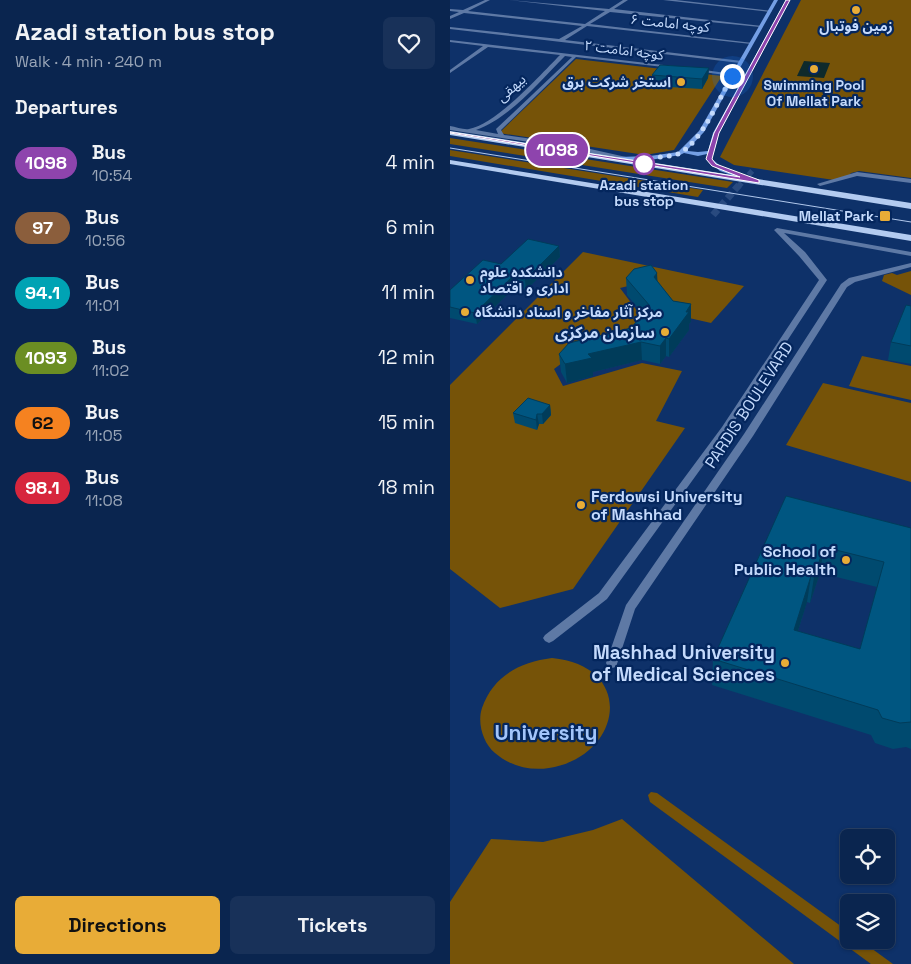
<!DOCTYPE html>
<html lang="en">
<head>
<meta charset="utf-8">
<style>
  :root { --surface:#0a254f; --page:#183159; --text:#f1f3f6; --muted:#99a5b7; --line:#2a4266; --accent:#e8ac37 }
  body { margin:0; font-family:"Space Grotesk","Noto Sans Arabic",sans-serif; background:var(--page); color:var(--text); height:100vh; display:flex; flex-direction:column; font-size:19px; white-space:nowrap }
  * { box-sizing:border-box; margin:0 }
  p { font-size:16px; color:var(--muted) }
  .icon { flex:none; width:28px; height:28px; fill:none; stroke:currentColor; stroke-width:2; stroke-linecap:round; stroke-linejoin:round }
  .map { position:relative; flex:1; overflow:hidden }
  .panel { display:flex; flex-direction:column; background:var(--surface); width:450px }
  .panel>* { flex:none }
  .badge { padding:0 10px; border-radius:16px; font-size:18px; line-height:32px }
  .buttons { position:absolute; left:390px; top:829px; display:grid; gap:10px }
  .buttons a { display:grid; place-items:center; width:55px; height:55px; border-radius:8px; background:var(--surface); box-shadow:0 1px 4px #0004,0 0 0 1px var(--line); font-size:25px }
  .you { position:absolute; width:25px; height:25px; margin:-12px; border:4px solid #fff; border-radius:50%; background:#1a73e8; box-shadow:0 0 0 8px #1a73e833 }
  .map>.badge { position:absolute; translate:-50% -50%; box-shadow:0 0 0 2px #fff }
  h2 { padding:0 15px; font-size:19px; line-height:45px }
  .round { display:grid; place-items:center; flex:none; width:52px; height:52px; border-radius:8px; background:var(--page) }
  .overview { display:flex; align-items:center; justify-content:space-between; height:85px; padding:0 15px }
  h1 { font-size:24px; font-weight:800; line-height:38px }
  .cta { display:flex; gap:10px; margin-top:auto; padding:10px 15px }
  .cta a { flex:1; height:58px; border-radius:8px; background:var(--accent); color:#111; font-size:20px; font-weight:800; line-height:58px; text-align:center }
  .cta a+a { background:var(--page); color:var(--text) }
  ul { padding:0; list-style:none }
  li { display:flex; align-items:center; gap:15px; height:65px; padding:0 15px }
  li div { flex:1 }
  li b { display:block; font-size:19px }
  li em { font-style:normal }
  li .badge { min-width:55px; font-weight:700; text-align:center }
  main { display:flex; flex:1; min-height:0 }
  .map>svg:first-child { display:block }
</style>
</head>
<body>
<main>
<section class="panel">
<div class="overview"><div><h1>Azadi station bus stop</h1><p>Walk · 4 min · 240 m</p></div><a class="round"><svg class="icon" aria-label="heart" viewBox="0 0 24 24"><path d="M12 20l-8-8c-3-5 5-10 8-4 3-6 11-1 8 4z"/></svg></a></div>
<h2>Departures</h2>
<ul>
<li><span class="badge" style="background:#8e44ad;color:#fff">1098</span><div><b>Bus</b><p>10:54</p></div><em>4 min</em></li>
<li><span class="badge" style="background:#8b5e3c;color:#fff">97</span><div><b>Bus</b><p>10:56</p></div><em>6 min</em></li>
<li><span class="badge" style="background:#00a3b4;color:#fff">94.1</span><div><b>Bus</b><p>11:01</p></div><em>11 min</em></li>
<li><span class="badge" style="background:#6b8e23;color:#fff">1093</span><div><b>Bus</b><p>11:02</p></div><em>12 min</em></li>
<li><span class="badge" style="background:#f58220;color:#111">62</span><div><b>Bus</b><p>11:05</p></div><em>15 min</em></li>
<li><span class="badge" style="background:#d7263d;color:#fff">98.1</span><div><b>Bus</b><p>11:08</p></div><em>18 min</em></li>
</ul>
<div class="cta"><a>Directions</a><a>Tickets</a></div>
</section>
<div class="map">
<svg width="461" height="964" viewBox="0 0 461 964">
  <rect width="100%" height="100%" fill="#0e3169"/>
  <path fill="#765308" d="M351,0H461V178L409,171L401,173L398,177L384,180L284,165L270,157Z
    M126,59L272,76L224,150L195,155L49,133Z
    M0,138L283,182L277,188L0,144Z
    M0,150L253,190L248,197L0,156Z
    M133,252L294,286L261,323L226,315L203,280L170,288L197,324L116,360L104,369L113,386L192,363L232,371L206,421L235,428L123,589L50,608L0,569V385Z
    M461,271V295L432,281L434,275L442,273L447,275Z
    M412,356L461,366V400L399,386Z
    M373,383L461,403V482L336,445Z
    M102,658C187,666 172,757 99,768C80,771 60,766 45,753C33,743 27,723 32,708C43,676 70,662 102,658Z
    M201,792L207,793L399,932V940H410L443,964H421L200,802L198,795Z
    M172,819L344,964H0V902L41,839L93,842L143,830Z"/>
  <path fill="#0e2a2b" d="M354,61L380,63L374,78L347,76Z"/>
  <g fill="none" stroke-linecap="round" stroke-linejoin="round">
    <path stroke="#294a7f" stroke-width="5.5" stroke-dasharray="5.5 2.5" stroke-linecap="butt" d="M288,187L303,170"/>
    <path stroke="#294a7f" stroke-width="7" stroke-dasharray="7 4" stroke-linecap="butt" d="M263,215L289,185"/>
    <path fill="#5e79a5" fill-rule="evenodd" d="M407,172L461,179V183L407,176L370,186L367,184Z
      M327,228L461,252V256L334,233L355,252L377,280L278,431L157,599L103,641L99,643L95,641L93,638L95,635L149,593L272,427L369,280L349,256L325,231L324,230Z
      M461,263V267L405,282L397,287L303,436L185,609L166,667L162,668L158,667L156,663L176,605L294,434L391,284L399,278Z"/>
    <path fill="#5e79a5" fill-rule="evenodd" d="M35,0H40L18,11L135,24L155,11L59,0L159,9L173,0H178L164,9L312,26L310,27L160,12L140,24L303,43L301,44L137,26L115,40L292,61L290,63L0,29V27L109,39L132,26L14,13L0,19V16L9,12L0,11V9L13,10Z
      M0,40L222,66L224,67L222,68L126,57L51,130L54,135L118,144L185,159V161L183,162L118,148L0,130V126C6,127 14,130 19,129C47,124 90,75 110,55L38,47L0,73V70L33,46L0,42ZM115,56L122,57L46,129L48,134L26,130C61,117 89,82 115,56Z
      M247,69L283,74L285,75L283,76L245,71Z"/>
    <path fill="#5e79a5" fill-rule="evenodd" d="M213,0H226L322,11L320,12Z"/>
    <path fill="#749fe5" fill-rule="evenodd" d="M324,0H328L254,132L238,149V151L248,152L258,151L263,133L336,0H340L269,133L262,159L274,169L306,180V182H302L270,171L257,160V154L248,156L234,153L230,155L200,160H167L166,159L169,157L200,156L228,152L249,131Z"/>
    <path fill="#b3cbf0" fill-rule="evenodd" d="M0,131L461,203V209L0,135Z
      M0,160L461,235V241L0,164Z"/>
    <path stroke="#b1c8ec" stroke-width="1" d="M0,148L461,222"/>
  </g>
  <path fill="#004a6f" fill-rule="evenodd" d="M259,68L258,78L252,89L202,86V75Z
    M109,246L110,257L76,290L64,288L27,324L0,318V290Z
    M176,278L207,281L223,301L241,304V322L239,324V330L219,357L216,356L210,364L192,360L143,372V376L117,383L111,372L109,354L181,328L193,314L177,295Z
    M461,306V364L438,360L441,342Z
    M100,405L101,415L93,424H89L87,430L65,423L63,413Z
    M336,496L461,528V749L456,747L443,749L425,743L421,735L262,685L263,659ZM370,573L427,587L410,649L348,631L357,602L360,603Z"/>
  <path fill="#003c5a" d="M259,68L258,78L252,89V79Z
    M109,246L110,257L76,290L75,280Z
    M207,273L208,290L204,277Z
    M62,277L64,288L27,324L25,313Z
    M241,304V322L239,324V330L219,357V339L236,312Z
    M216,338V356L210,364V346Z
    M191,342L192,360L143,372V376L117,383L115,364L138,354Z
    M100,405L101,415L93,424L92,414Z
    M87,414L89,424L87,430L86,420Z
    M374,547L370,573L360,603L364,577Z
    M361,576L357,602L340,656L344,630Z"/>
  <path fill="#005681" stroke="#003c5a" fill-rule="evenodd" d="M210,65L259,68L252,79L202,75Z
    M78,239L109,246L75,280L62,277L25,313L0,307V290L33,260L51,264Z
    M201,265L207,273L204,277L223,301L241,304L236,312H239L219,339L216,338L210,346L191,342L138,354L142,358L115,364L109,354L119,343L181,328L200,306L176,278L184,269Z
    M456,305L461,306V346L441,342Z
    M78,398L100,405L92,414H87L86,420L63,413Z
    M336,496L461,528V722L450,723L432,718L428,710L263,659ZM374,547L434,562L410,649L344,630L361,576L364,577Z"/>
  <path fill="#8e44ad" stroke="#fff" d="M336,0H340L269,133L262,159L266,164L309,180V183L0,133V132L290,177L262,166L256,159L264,133Z"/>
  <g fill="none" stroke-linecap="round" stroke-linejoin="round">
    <path stroke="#c4dafc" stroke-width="5" stroke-dasharray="0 9" d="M194,164C204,154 218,159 230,153C252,141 270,97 282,76"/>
  </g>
  <g fill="#e8ac37" stroke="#04265d" stroke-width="2">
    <circle cx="406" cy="10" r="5"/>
    <circle cx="364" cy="69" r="5"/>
    <circle cx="231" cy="82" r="5"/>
    <rect x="429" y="210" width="12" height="12" rx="2.5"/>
    <circle cx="20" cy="280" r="5"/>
    <circle cx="15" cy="312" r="5"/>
    <circle cx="215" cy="332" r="5"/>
    <circle cx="131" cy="505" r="5"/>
    <circle cx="396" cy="560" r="5"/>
    <circle cx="335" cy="663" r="5"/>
  </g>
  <circle fill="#fff" stroke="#8e44ad" stroke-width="2.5" cx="194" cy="164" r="10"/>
  <g text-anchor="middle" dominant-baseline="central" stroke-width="4.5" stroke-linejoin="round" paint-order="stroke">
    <g font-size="14" fill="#c4dafc" stroke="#04265d">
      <text transform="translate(220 23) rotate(6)">کوچه امامت ۶</text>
      <text transform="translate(174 50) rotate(7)">کوچه امامت ۲</text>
      <text transform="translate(61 88) rotate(-42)">بیهقی</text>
    </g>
    <g font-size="14" font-weight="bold" fill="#c4dafc" stroke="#04265d">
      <text x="406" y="26">زمین فوتبال</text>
      <text x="221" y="82" text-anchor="end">استخر شرکت برق</text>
      <text x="364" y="85">Swimming Pool<tspan x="364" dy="16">Of Mellat Park</tspan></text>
      <text x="424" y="216" text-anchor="end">Mellat Park</text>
      <text x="30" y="272" text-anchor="start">دانشکده علوم<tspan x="30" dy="16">اداری و اقتصاد</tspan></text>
      <text x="25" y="312" text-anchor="start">مرکز آثار مفاخر و اسناد دانشگاه</text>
    </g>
    <g font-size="14" font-weight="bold" fill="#c4dafc" stroke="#04265d">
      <text x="194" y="185">Azadi station<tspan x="194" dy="16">bus stop</tspan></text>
    </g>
    <g font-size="16" font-weight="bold" fill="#c4dafc" stroke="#04265d" text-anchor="end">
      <text x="205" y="332">سازمان مرکزی</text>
      <text x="141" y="496" text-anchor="start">Ferdowsi University<tspan x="141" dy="18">of Mashhad</tspan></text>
      <text x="386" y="551">School of<tspan x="386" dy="18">Public Health</tspan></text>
    </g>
    <g font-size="16" fill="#c4dafc" stroke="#04265d">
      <text transform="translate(299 405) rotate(-57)">PARDIS BOULEVARD</text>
    </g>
    <g font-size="19" font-weight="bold" fill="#c4dafc" stroke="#04265d" text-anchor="end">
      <text x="325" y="652">Mashhad University<tspan x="325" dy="22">of Medical Sciences</tspan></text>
    </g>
    <g font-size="21" font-weight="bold" fill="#a3c5fb" stroke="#04265d">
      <text x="96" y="732">University</text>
    </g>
  </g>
</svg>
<div class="buttons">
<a><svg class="icon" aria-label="locate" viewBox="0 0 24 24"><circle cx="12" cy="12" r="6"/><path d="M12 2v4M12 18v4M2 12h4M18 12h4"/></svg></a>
<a><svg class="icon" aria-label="layers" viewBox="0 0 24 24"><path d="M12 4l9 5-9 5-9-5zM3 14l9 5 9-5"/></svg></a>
</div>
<div class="you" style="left:282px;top:76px"></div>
<b class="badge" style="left:107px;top:150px;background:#8e44ad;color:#fff">1098</b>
</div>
</main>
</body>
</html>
